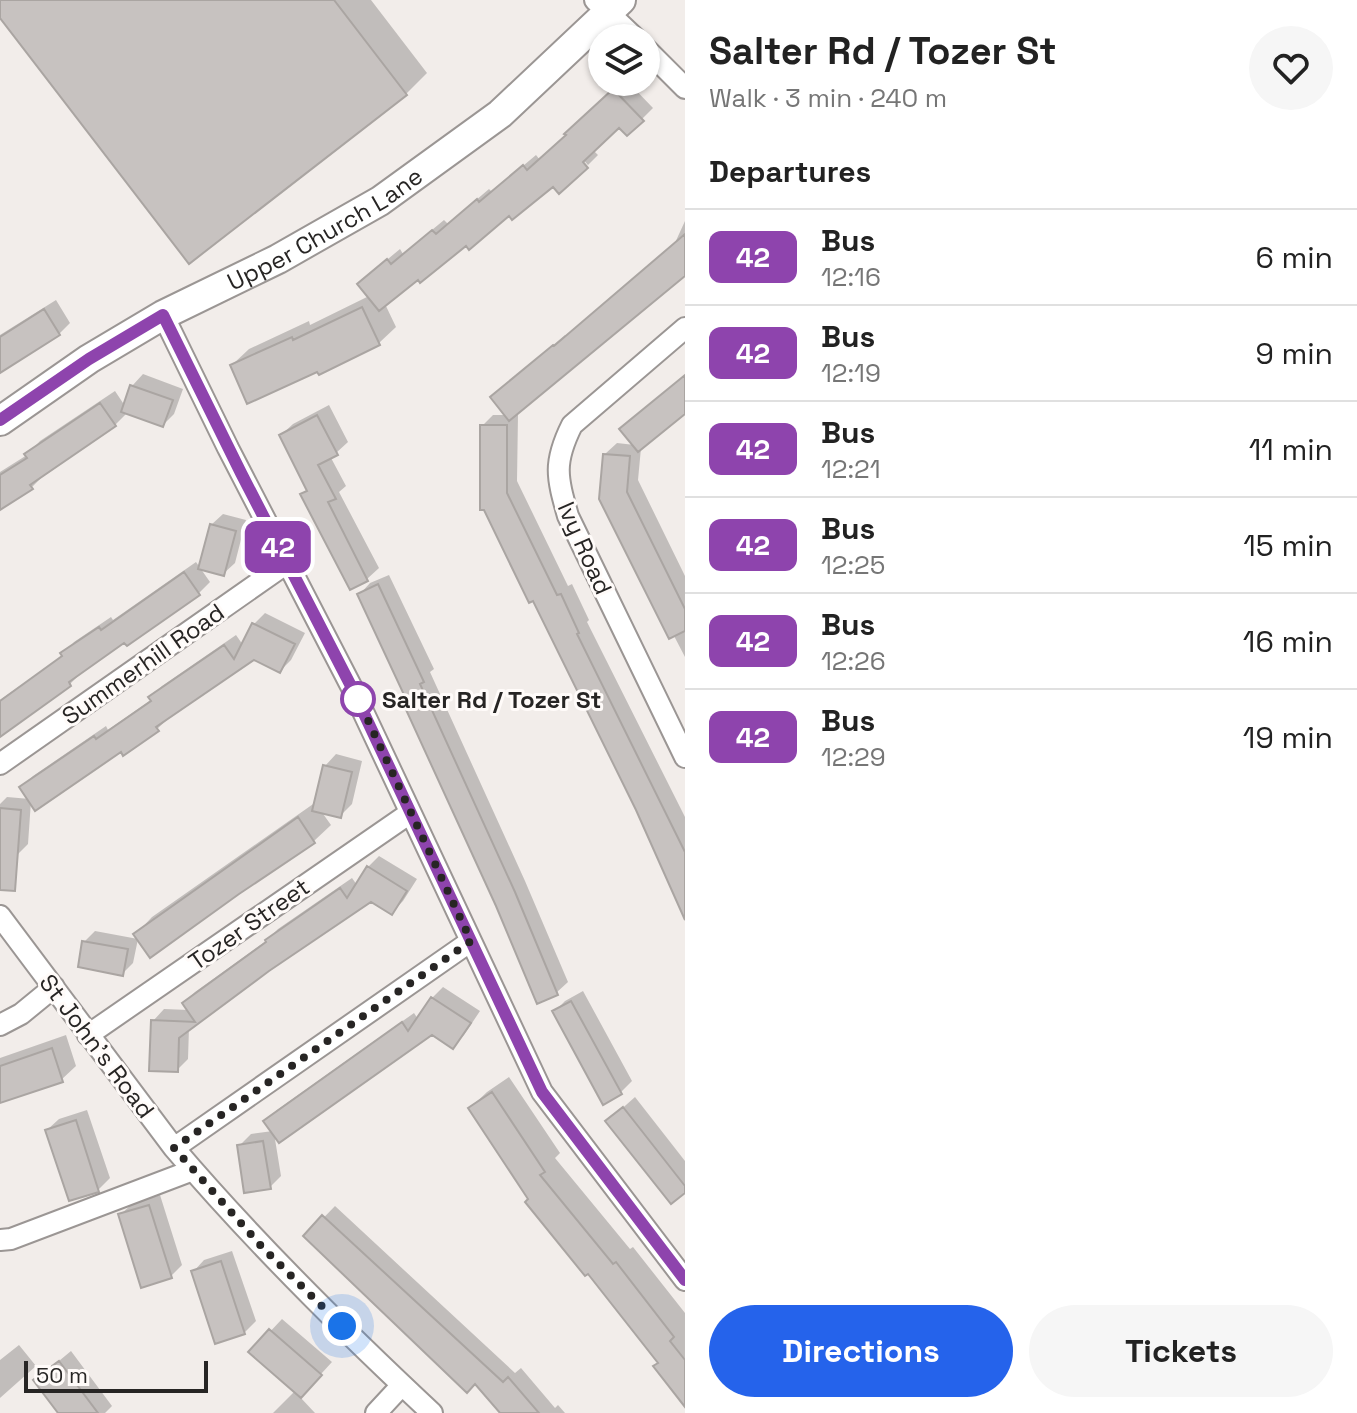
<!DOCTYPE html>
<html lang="en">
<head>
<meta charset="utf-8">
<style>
  :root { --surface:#fff; --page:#f6f6f6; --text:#222; --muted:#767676; --line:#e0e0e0; --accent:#2563eb }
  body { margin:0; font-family:"Space Grotesk",sans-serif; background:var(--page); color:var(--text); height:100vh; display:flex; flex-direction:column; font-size:30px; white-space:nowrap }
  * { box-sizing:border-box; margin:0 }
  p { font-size:26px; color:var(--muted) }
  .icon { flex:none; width:44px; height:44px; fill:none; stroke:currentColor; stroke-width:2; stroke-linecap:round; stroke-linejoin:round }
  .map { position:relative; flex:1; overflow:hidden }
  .details { display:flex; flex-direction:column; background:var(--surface); width:672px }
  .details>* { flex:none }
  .badge { padding:0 16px; border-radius:12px; font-size:28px; line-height:52px }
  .tools { position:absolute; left:588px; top:24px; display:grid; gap:16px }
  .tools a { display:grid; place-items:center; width:72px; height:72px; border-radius:50%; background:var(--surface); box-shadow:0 2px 6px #0004; font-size:40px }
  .scale { position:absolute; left:24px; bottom:20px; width:184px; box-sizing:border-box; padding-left:8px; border:4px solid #272524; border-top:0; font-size:22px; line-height:28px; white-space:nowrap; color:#272524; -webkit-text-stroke:6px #fffbf9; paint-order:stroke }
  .you { position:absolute; width:40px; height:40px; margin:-20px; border:6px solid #fff; border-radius:50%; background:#1a73e8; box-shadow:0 0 0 12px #1a73e833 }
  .map>.badge { position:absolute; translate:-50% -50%; box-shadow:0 0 0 4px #fff }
  h2 { padding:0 24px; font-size:30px; line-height:72px }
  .round { display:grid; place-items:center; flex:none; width:84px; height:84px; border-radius:42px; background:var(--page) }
  .overview { display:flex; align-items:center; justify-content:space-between; height:136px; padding:0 24px }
  h1 { font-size:38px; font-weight:700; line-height:60px }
  .cta { display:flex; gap:16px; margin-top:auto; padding:16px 24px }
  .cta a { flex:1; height:92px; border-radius:48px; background:var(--accent); color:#fff; font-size:32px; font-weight:700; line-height:92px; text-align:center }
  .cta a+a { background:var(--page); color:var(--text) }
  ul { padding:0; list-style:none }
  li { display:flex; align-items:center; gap:24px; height:96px; padding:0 24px; border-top:2px solid var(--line) }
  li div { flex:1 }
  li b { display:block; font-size:30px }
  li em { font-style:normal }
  li .badge { min-width:88px; font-weight:700; text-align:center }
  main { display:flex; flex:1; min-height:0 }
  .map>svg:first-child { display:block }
</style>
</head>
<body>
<main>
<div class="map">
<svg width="685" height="1413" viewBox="0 0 685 1413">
  <rect width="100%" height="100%" fill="#f2edea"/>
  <path fill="#0003" d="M0,0H371L427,73L406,94L0,15Z
    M622,82H628L653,108L627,134L619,125L593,150L598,155L588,165L577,153L553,184L466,243L418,278L385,304L396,327L379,343L318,369L232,365L249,349L309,321L310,325L369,296L371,273L400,249L403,254L444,220L448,224L489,189L492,192L536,155L540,160Z
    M685,221V273L513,415H518L517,481L568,586L572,584L589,620L587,622L685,817V917L638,809L534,598L482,426L493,415H507L504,386L565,335L566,337L674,245Z
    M56,300L70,323L59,334L0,371V335Z
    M143,374L183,389L174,414L163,425L128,412L115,425L45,474L31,488L0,508V472L27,455L40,441L115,391L125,406L132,386Z
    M685,375V412L641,448L638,480L685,576V657L673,634L605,454L617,443L635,445Z
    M329,405L348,442L336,453L330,456L346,486L339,492L379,568L367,579L351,588L303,495L309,489L281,435L293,424Z
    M223,514L246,520L235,563L223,574L211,525Z
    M196,562L210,582L199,593L127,643L125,640L81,673L70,684L0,734V700L64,655L74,642L111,617L113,620Z
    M389,575L434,669L430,672L525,881L568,982L556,993L408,698L359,595L370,583Z
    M265,613L305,633L291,660L280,671L254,658L169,718L157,729L31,801L28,844L17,855L0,854V804L7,797L30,799L22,787L33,776L106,726L108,730L152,699L151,697L162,686L236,635L243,645L254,624Z
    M336,754L362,761L352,804L340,816L321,811L331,825L314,841L238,892L136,934L152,917L316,802L325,766Z
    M379,856L417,879L403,901L392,912L371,899L268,970L189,1028L188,1059L177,1070L153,1021L164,1009L189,1010L184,1003L195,992L266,941L278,929L352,878L357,885L368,867Z
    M95,931L138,939L133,963L122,974L84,942Z
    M443,987L480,1011L464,1035L453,1046L432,1032L274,1133L281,1176L270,1187L239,1146L251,1134L273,1131L266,1121L277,1110L414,1013L418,1019L432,998Z
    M583,991L632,1081L621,1092L604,1102L554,1012L565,1001Z
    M66,1035L76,1066L61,1080L0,1101V1058Z
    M509,1077L560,1153L555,1158L630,1249L633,1247L685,1313V1404L660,1363L531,1199L470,1108L487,1092Z
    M635,1097L685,1161V1190L608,1121Z
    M87,1110L110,1178L98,1190L70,1199L47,1130L59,1119Z
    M160,1195L182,1265L171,1276L120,1215L132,1204Z
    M335,1206L515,1373L521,1368L555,1408L558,1405L565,1413H503L476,1382L306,1236Z
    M232,1251L256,1321L244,1333L193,1272L204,1260Z
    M282,1319L332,1362L300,1397L315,1413H273L295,1391L251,1352Z
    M19,1345L36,1366L0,1398V1360Z
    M71,1351L112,1406L105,1413H61L36,1380Z"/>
  <path fill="#c7c2c0" stroke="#aaa5a2" stroke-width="2" d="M0,0H334L407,95L189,264L0,18Z
    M613,89L644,121L627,136L619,128L583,162L588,168L559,194L553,187L512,220L509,216L469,250L466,246L420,283L418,280L379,311L357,284L387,259L391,264L432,230L436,234L477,199L479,202L523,165L527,170L566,135L564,134Z
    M685,234V276L509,421L490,397L553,345L554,346Z
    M362,307L380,345L319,375L317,372L247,404L230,365L292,337L293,340Z
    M44,309L60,335L0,373V337Z
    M685,375V414L638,452L619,429Z
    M130,385L173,400L163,427L121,412Z
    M100,403L116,426L30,485L33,489L0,510V475L27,458L24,454Z
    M317,415L338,455L318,465L336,499L328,502L368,581L350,590L300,494L307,491L279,435Z
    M480,425H507V493L557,595L561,594L579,633L577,634L685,852V920L636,810L533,601L529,603L484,510H480Z
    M603,454L630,456L627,492L685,609V631L669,639L599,499Z
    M210,524L236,531L224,576L198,569Z
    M184,572L200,595L127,646L124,643L69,682L71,686L0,737V701L62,656L60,653L99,627L101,630Z
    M378,584L424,682L420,684L515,892L558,995L537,1004L496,906L402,701L406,699L357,594Z
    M252,623L295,644L280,673L254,660L156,727L159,731L123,756L121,752L35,811L19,787L94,736L96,739L151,701L148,697L224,645L234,659Z
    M323,765L352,772L341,818L312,811Z
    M0,808L21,810L15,891L0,890Z
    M298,817L315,843L239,894L150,958L133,934Z
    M367,866L407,891L392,915L371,902L269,971L179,1038L178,1072L149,1071L151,1020L195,1022L182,1003L266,942L265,940L340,888L347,898Z
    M82,941L128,949L123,976L78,967Z
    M431,997L471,1023L453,1049L432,1035L279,1143L263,1121L402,1022L408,1031Z
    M571,1001L622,1094L603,1105L552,1011Z
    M52,1048L63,1082L0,1103V1066Z
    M492,1092L545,1172L540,1175L613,1264L616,1262L674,1337L670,1341L685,1360V1407L653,1366L658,1363L588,1274L585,1276L525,1202L528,1199L468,1108Z
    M623,1107L685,1186V1193L671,1204L605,1121Z
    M76,1120L99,1192L69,1201L45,1130Z
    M263,1141L271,1189L244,1193L237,1145Z
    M149,1205L172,1278L141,1288L118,1214Z
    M322,1215L503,1382L508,1377L539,1413H500L475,1384L467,1393L303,1236Z
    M221,1261L245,1334L215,1344L191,1271Z
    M269,1329L322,1375L301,1398L248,1352Z
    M59,1361L98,1413H58L33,1380Z"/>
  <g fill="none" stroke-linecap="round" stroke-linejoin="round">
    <g stroke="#9b9694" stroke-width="24">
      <path id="minor" d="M595,0L635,38
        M646,49L685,88
        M163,315L228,448L351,686L542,1092L685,1280
        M685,328L572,425C553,463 557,477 568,516L685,757
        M0,764L287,563
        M0,916L174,1148C254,1242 342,1329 432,1413
        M0,1025L21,1014L54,987
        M88,1035L410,813
        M174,1148L471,941
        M0,1240L11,1239L193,1170
        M376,1413L402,1385"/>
    </g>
    <g stroke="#9b9694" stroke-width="32">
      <g id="secondary">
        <path id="s1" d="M0,421L89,359L163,315L278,259L380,201L500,114L621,0"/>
      </g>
    </g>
    <use href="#minor" stroke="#fff" stroke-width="20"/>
    <use href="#secondary" stroke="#fff" stroke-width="28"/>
  </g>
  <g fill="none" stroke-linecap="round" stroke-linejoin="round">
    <g stroke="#fff" stroke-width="18">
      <path id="line" d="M0,420L89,359L163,315L241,473L351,686L542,1092L685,1280"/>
    </g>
    <use href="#line" stroke="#8e44ad" stroke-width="12"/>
    <path stroke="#272524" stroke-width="8" stroke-dasharray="0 14.4" d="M342,1326L263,1248L174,1148L471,941L358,699"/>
  </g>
  <circle fill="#fff" stroke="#8e44ad" stroke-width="4" cx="358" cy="699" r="16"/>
  <g text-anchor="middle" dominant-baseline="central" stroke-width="6" stroke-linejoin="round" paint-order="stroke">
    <g font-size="24" fill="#272524" stroke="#fffbf9">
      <text stroke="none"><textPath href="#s1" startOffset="378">Upper Church Lane</textPath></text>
      <text transform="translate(585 548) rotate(66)">Ivy Road</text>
      <text transform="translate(143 664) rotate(-35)">Summerhill Road</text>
      <text transform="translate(249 924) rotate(-35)">Tozer Street</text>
      <text transform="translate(97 1046) rotate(53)">St John's Road</text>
    </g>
    <g font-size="24" font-weight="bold" fill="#272524" stroke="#fffbf9" text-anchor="start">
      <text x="382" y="699">Salter Rd / Tozer St</text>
    </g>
  </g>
</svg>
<div class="tools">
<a><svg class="icon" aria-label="layers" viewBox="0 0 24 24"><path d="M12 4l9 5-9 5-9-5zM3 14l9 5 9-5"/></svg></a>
</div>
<div class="scale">50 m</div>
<div class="you" style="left:342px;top:1326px"></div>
<b class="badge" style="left:278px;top:547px;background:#8e44ad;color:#fff">42</b>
</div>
<section class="details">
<div class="overview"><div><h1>Salter Rd / Tozer St</h1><p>Walk · 3 min · 240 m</p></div><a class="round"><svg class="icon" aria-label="heart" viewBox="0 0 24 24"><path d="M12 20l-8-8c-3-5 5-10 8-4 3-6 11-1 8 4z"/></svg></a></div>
<h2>Departures</h2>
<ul>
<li><span class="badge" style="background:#8e44ad;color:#fff">42</span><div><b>Bus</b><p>12:16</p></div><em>6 min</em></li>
<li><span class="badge" style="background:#8e44ad;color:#fff">42</span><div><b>Bus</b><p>12:19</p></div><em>9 min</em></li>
<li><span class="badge" style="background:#8e44ad;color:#fff">42</span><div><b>Bus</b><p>12:21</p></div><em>11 min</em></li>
<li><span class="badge" style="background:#8e44ad;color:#fff">42</span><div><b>Bus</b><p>12:25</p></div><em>15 min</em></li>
<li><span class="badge" style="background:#8e44ad;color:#fff">42</span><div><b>Bus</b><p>12:26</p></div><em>16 min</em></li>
<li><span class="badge" style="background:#8e44ad;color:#fff">42</span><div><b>Bus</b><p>12:29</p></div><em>19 min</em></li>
</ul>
<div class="cta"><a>Directions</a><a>Tickets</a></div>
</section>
</main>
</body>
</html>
